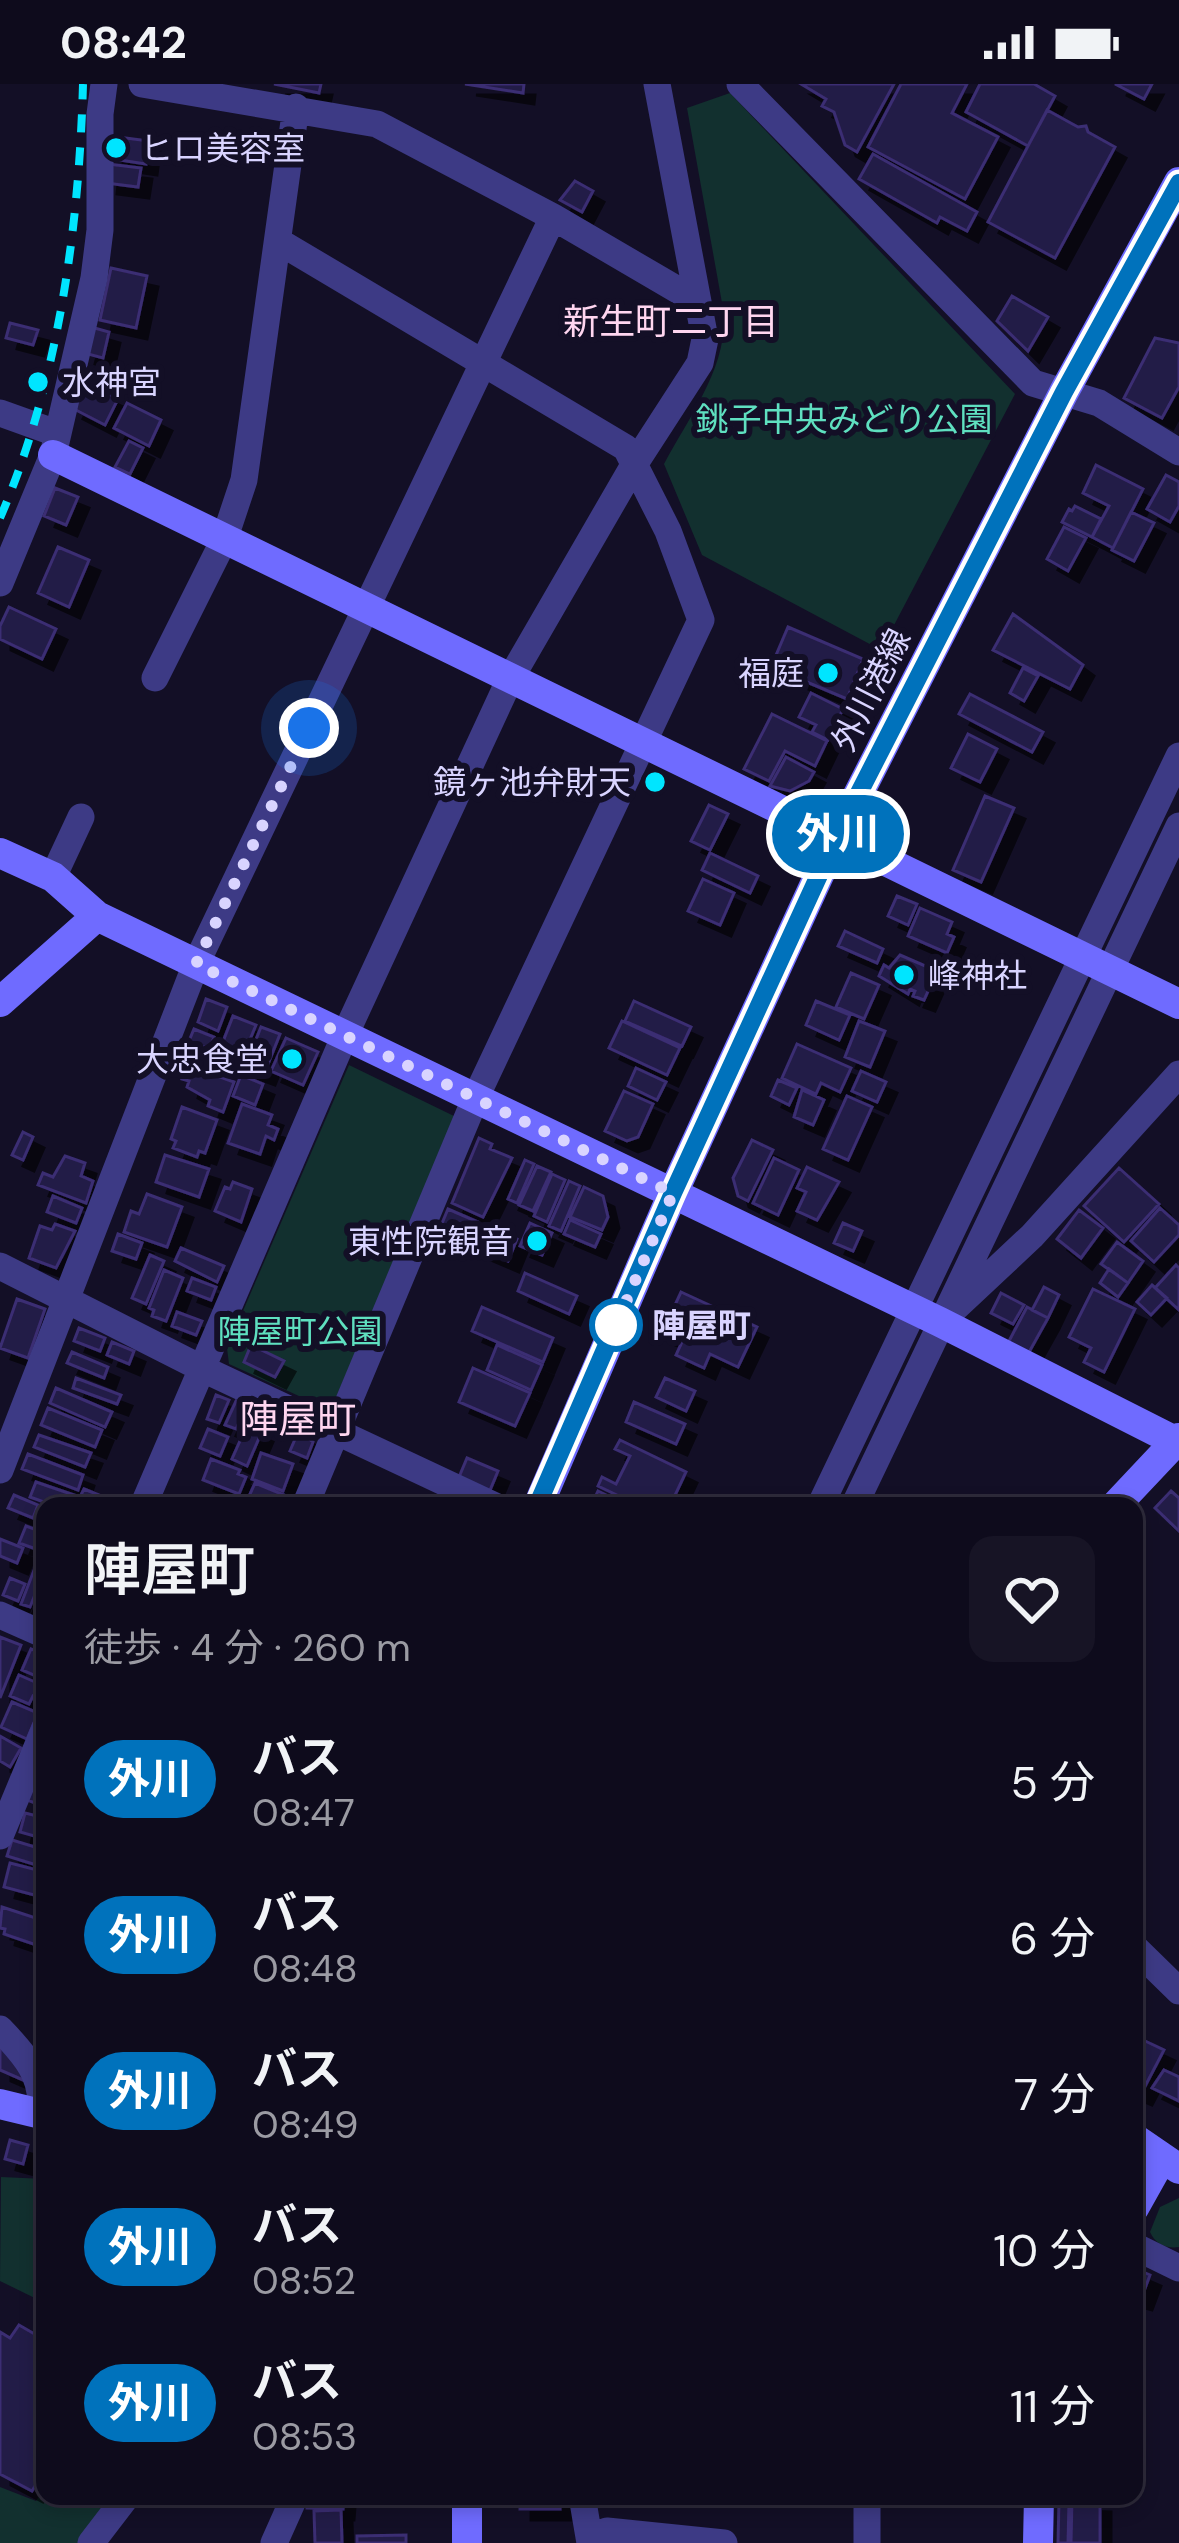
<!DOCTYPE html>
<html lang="ja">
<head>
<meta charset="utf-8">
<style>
  :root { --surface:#0e0b1c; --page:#171425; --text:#f1f3f6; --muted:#9b9ba3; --line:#2e2b3b }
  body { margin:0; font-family:"DM Sans","Noto Sans JP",sans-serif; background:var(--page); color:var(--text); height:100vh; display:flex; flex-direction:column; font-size:45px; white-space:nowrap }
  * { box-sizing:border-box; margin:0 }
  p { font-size:39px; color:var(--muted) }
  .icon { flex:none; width:66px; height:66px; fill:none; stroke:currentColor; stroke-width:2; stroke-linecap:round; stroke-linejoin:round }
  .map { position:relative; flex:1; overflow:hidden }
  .side { position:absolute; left:36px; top:1413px; width:1107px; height:1008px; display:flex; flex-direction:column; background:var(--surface); border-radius:24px; box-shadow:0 6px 18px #0003,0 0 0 3px var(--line) }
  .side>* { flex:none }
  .badge { padding:0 24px; border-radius:39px; font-size:42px; line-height:78px }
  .you { position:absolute; width:60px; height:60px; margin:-30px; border:9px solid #fff; border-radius:50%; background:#1a73e8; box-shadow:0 0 0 18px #1a73e833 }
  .map>.badge { position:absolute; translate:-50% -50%; box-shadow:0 0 0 6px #fff }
  .round { display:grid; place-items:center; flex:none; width:126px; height:126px; border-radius:24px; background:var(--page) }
  .head { display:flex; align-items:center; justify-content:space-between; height:204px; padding:0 48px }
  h1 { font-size:57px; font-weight:600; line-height:90px }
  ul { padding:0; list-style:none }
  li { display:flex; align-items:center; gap:36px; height:156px; padding:0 48px }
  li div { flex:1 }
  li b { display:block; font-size:45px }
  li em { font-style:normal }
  li .badge { min-width:132px; font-weight:700; text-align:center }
  .status { display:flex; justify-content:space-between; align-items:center; height:84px; padding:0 60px; background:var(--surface); direction:ltr }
  .status svg { height:33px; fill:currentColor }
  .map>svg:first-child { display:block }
</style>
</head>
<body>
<div class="status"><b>08:42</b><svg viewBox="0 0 49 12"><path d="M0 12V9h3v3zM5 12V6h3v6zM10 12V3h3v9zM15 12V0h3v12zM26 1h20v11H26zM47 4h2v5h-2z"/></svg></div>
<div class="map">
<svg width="1179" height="2459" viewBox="0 0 1179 2459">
  <defs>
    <filter id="shadow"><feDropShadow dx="11" dy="11" stdDeviation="0" flood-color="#0009"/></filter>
  </defs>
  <rect width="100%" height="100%" fill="#130f26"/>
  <path fill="#12302f" d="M730,9L1015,310L881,566L702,471L664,380C689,333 727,284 724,230L687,24Z
    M349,981L456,1033L334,1318L323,1323L229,1280L227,1264Z
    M1,2093L45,2095V2219L0,2197Z
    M1179,2114V2163C1167,2165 1155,2160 1150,2148L1160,2123Z
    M0,2403L36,2417L45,2403V2412H114L81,2459H0Z"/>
  <path fill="#241b47" stroke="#3b2d73" stroke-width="3" filter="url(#shadow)" d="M274,0H321L319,9Z
    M465,0H524L523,9Z
    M894,0L857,68L845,61L834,28L822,22L826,15L801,0Z
    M901,0H967L952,29L998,53L965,115L868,63Z
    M980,0H1034L1055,12L1028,62L966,28Z
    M1115,0H1152L1144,15Z
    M1047,26L1078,43L1086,42L1088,48L1115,63L1055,174L988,138Z
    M110,52L149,57L146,80L113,75Z
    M873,70L977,128L967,147L940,133L937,139L859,95Z
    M108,80L141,84L138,103L106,99Z
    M575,97L593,107L582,128L560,116Z
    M111,184L147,192L136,244L100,236Z
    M1012,212L1048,233L1028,267L997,237Z
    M10,239L38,246L33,261L6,254Z
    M91,243L109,248L103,274L84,269Z
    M1155,254L1179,259V303L1162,334L1124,314Z
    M86,299L118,315L105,341L72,324Z
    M127,319L161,336L149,362L114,344Z
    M129,357L143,364L130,390L115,383Z
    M1096,381L1143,405L1113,464L1092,453L1109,422L1083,409Z
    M1166,391L1179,398V422L1170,438L1147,425Z
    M55,404L78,413L66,441L44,432Z
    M1075,422L1101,435L1092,453L1062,438L1069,425L1072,427Z
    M1131,428L1154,439L1134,477L1112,466Z
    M1064,443L1086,454L1068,487L1047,475Z
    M58,463L89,476L69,523L38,509Z
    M9,523L56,545L42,575L0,555V542Z
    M1013,530L1083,581L1070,605L993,566Z
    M788,543L863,575L847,615L771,583Z
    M1023,584L1038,592L1024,617L1010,609Z
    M811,609L843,625L828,656L812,648L816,641L799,633Z
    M970,610L1043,648L1032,668L959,630Z
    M772,630L827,657L815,682L785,667L769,697L744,685Z
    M968,650L997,665L980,698L951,684Z
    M786,673L814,688L809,697L790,707L770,702Z
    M985,712L1014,724L981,798L953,786Z
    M709,721L728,730L710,766L691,757Z
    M710,769L758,792L750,809L702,786Z
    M703,795L734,809L720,841L688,827Z
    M897,812L917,820L908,841L888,832Z
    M920,824L952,838L947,850L954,853L947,869L908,852Z
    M845,847L883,865L877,879L838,862Z
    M900,871L937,887L924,916L913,912L915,907L910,905L908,910L879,892L884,881L889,884Z
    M851,889L879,901L864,935L836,923Z
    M206,915L227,923L218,947L198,938Z
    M634,917L691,943L682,962L625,937Z
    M816,917L850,931L839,956L806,941Z
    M233,932L256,941L239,982L217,973Z
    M622,937L680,964L667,991L609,964Z
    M859,937L885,947L870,983L845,973Z
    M261,943L280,950L264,990L245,983Z
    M194,945L214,953L209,965L189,957Z
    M286,954L318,968L303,1001L271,987Z
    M797,960L851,984L840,1008L821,999L816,1010L782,994Z
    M179,978L234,998L223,1028L208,1022L210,1016L187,1003L189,997L182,995L185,987L177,984Z
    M636,984L666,998L657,1016L628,1002Z
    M861,987L886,998L877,1018L852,1007Z
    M241,991L263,1000L255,1021L233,1012Z
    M778,996L797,1004L789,1021L771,1012Z
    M802,1006L824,1016L813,1041L794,1033Z
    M624,1007L653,1020L638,1053L627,1057L605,1047Z
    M847,1012L872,1023L848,1076L823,1065Z
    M242,1020L272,1031L268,1041L278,1045L274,1056L266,1052L260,1070L228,1059Z
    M182,1023L217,1036L205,1069L199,1067L197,1073L173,1064L176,1057L171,1055Z
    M23,1048L33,1053L23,1076L12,1071Z
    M479,1054L492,1060L490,1065L512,1074L483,1133L452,1119Z
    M752,1056L773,1066L748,1117L738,1112L733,1094Z
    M165,1071L209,1085L199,1113L156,1098Z
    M65,1072L85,1079L81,1092L93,1097L86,1119L38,1101L43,1089L53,1093Z
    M774,1074L799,1086L778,1131L753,1119Z
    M525,1076L534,1080L517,1119L508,1115Z
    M537,1082L551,1088L533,1127L519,1121Z
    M807,1083L839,1098L817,1136L797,1127L806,1108L797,1104Z
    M1119,1084L1159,1120L1124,1158L1084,1122Z
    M552,1090L565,1096L547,1138L534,1132Z
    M569,1097L580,1102L561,1147L549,1142Z
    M233,1098L252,1105L241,1138L215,1127L225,1103L230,1105Z
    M584,1103L603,1112L608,1133L602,1146L570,1133Z
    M147,1110L182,1123L167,1163L124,1148L131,1127L139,1130Z
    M53,1112L82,1124L76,1139L47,1128Z
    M1160,1124L1179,1141V1151L1154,1178L1131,1157Z
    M448,1125L478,1138L467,1162L438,1149Z
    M1079,1126L1103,1144L1081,1174L1057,1155Z
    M570,1136L601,1150L595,1163L564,1150Z
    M530,1139L552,1149L542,1171L520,1162Z
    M843,1139L862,1147L853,1167L834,1159Z
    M55,1140L75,1147L56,1184L29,1174L40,1142L52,1146Z
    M484,1141L517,1155L508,1177L475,1163Z
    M118,1150L142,1159L136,1175L112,1167Z
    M1117,1158L1143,1177L1128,1199L1101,1180Z
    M181,1164L224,1182L217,1198L175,1177Z
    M150,1171L164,1177L146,1220L132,1214Z
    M1176,1181L1179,1184V1226L1155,1204Z
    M1109,1185L1128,1199L1118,1213L1100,1199Z
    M164,1186L183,1194L166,1237L152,1232L154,1226L149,1224Z
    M525,1189L577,1212L569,1230L518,1207Z
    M192,1194L216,1203L211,1216L187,1207Z
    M1152,1201L1167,1214L1151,1231L1137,1218Z
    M1044,1203L1059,1211L1048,1234L1032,1226Z
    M1093,1205L1135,1225L1104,1288L1084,1278L1091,1264L1069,1253Z
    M681,1208L757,1243L738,1283L710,1270L704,1284L676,1271L682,1258L662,1249Z
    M1001,1209L1024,1221L1013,1240L991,1229Z
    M17,1215L45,1225L28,1274L0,1264Z
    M482,1223L553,1254L543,1278L472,1247Z
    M1027,1223L1048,1234L1028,1270L1008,1259Z
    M177,1228L202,1237L196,1251L172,1242Z
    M79,1244L105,1254L100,1267L74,1257Z
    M112,1258L134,1267L129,1280L107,1271Z
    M251,1261L284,1277L275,1293L244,1278Z
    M497,1261L542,1281L531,1306L487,1286Z
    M72,1268L108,1283L104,1294L67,1279Z
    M473,1284L530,1309L515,1342L459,1318Z
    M76,1294L121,1311L117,1320L73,1304Z
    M665,1294L695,1307L686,1327L656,1313Z
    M56,1304L112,1328L105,1343L50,1319Z
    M216,1311L229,1316L219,1339L207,1335Z
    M236,1317L247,1322L236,1345L225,1341Z
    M634,1318L685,1340L676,1360L626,1338Z
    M48,1324L102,1346L95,1363L41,1341Z
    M247,1341L262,1347L247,1382L232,1375Z
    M208,1345L228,1353L220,1372L200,1364Z
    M299,1346L313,1358L307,1374L290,1367Z
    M39,1351L91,1369L85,1383L34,1363Z
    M620,1356L686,1388L670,1422H640L598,1402L602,1393L616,1400L630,1372L615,1365Z
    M261,1369L293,1380L283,1407L252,1395Z
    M28,1370L83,1391L78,1406L22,1385Z
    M467,1374L498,1387L488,1411L457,1398Z
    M211,1375L240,1386L238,1390L246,1393L239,1410L203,1396Z
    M36,1398L74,1411L70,1422H55L30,1413Z
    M255,1399L289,1413L286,1422L263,1418L261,1422L247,1417Z
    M84,1405L126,1422H88L89,1413L81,1411Z
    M598,1407L629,1422H591Z
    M1171,1407L1179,1414V1447L1155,1424Z
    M14,1411L38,1421L33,1434L8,1424Z
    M26,1442L45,1449V1460L39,1458L36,1465L19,1459Z
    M0,1455L23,1464L17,1479L0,1472Z
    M41,1468L45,1470V1511L36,1508L30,1523L21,1520Z
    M10,1494L25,1500L18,1517L3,1511Z
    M0,1553L21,1561L0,1614Z
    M31,1565L45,1570V1596L22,1586Z
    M19,1591L44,1602L45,1617L33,1612L29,1620L10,1612Z
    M12,1618L38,1629L27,1655L1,1643Z
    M0,1652L21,1664L10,1683L0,1677Z
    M34,1698L45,1702V1723L27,1716Z
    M25,1729L45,1734V1755L20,1748Z
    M12,1756L45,1766L43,1783L7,1772Z
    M10,1779L41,1787L34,1811L4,1803Z
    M2,1823L45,1837V1864L4,1850L5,1845L0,1844Z
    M1143,1956L1164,1966L1141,2010L1134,2007V1974Z
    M0,1960L30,1999L0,1986Z
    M1164,1986L1179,1993V2017L1152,2004Z
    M10,2056L28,2061L23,2080L5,2075Z
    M1134,2184L1150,2191L1141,2215L1134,2213Z
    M19,2241L45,2256V2385L32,2407L0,2390V2248L10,2254Z
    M307,2412H344L343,2425L307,2424Z
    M520,2412H560V2425H520Z
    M1072,2416L1100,2417V2459H1071Z
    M1059,2417H1069L1068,2459H1058Z
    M341,2426L342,2459H315L314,2427Z
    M406,2451V2459H357V2452Z"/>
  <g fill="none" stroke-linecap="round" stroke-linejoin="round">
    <path stroke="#3d3a85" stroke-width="27" d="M142,0L377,40L553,133L695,216
      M740,0L1033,299L1099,319L1179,368
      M278,157L626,364L668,447L701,536L476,1013L305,1422
      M0,329L56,349
      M0,499L53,371L94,194L100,146V30L104,0
      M155,594L224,456L244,396L296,23
      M53,793L81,733
      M0,1182L201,1284L495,1422
      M952,1227L1032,1152L1179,990
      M0,1386L196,880L553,133
      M143,1422L345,951L509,597L634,381L700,279L705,255L657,0
      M820,1422L1179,672
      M854,1422L1179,742
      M0,1531L45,1551
      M0,1752L45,1644
      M1134,1863L1179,1907
      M0,1945C23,1969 47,1994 39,2030
      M1134,2162L1179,2184
      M582,2412L590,2459
      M867,2412V2459
      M590,2453L607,2447L724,2459
      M91,2459L127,2412
      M274,2459L295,2412"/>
    <path stroke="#6f6bff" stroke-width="30" d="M53,371L1179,920
      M0,769L53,793L97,832L940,1238L1179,1359
      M0,918L97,832
      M538,1422L673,1109L837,752L1064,308L1179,98
      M1115,1422L1179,1354
      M0,2020L45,2031
      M1134,2054L1179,2085
      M1134,2124L1162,2074
      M467,2412V2459
      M1038,2459L1039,2412"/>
    <path stroke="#00e5ff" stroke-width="8" stroke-dasharray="18 15" stroke-linecap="butt" d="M0,434C58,299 79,146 83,0"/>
  </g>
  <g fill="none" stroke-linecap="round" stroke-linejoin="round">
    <g stroke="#fff" stroke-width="27">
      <path id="line" d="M537,1422L673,1109L837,752L1064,308L1179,99"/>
    </g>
    <use href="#line" stroke="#0072bc" stroke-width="18"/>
    <path stroke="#d9d4ff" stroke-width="12" stroke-dasharray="0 21.6" d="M309,644L196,880L673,1109L616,1241"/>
  </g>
  <g fill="#00e5ff" stroke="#130f26" stroke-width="4.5">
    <circle cx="116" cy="64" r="12"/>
    <circle cx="38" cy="298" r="12"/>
    <circle cx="828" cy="589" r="12"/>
    <circle cx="655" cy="698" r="12"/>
    <circle cx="904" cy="891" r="12"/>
    <circle cx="292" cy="975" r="12"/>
    <circle cx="537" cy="1157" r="12"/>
  </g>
  <circle fill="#fff" stroke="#0072bc" stroke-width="6" cx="616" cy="1241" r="24"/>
  <g text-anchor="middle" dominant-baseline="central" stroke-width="12" stroke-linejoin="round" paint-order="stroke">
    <g font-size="33" fill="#d9d4ff" stroke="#130f26" text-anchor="end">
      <text x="140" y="64" text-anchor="start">ヒロ美容室</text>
      <text x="62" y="298" text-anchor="start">水神宮</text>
      <text x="804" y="589">福庭</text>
      <text x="631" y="698">鏡ヶ池弁財天</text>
      <text x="928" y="891" text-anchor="start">峰神社</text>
      <text x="268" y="975">大忠食堂</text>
      <text x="513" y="1157">東性院観音</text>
    </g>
    <g font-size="33" fill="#5fe0c0" stroke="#130f26">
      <text x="844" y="335">銚子中央みどり公園</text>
      <text x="300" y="1247">陣屋町公園</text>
    </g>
    <g font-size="33" fill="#d9d4ff" stroke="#130f26">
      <text transform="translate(871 606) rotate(-63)">外川港線</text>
    </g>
    <g font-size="33" font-weight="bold" fill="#d9d4ff" stroke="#130f26" text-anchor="start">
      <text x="652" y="1241">陣屋町</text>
    </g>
    <g font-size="36" fill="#ffd6f0" stroke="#130f26">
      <text x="671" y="237">新生町二丁目</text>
    </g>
    <g font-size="39" fill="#ffd6f0" stroke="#130f26">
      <text x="298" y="1335">陣屋町</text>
    </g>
  </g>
</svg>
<div class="you" style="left:309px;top:644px"></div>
<b class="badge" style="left:838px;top:750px;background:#0072bc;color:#fff">外川</b>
<section class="side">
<div class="head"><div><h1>陣屋町</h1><p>徒歩 · 4 分 · 260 m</p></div><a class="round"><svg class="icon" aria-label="heart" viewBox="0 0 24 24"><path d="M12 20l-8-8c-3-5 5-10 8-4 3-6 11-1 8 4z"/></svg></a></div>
<ul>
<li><span class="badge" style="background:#0072bc;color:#fff">外川</span><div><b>バス</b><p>08:47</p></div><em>5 分</em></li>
<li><span class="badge" style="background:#0072bc;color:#fff">外川</span><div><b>バス</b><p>08:48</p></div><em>6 分</em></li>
<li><span class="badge" style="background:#0072bc;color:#fff">外川</span><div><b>バス</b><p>08:49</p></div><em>7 分</em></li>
<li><span class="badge" style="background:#0072bc;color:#fff">外川</span><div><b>バス</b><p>08:52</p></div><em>10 分</em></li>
<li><span class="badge" style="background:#0072bc;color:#fff">外川</span><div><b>バス</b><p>08:53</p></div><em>11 分</em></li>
</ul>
</section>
</div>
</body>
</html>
